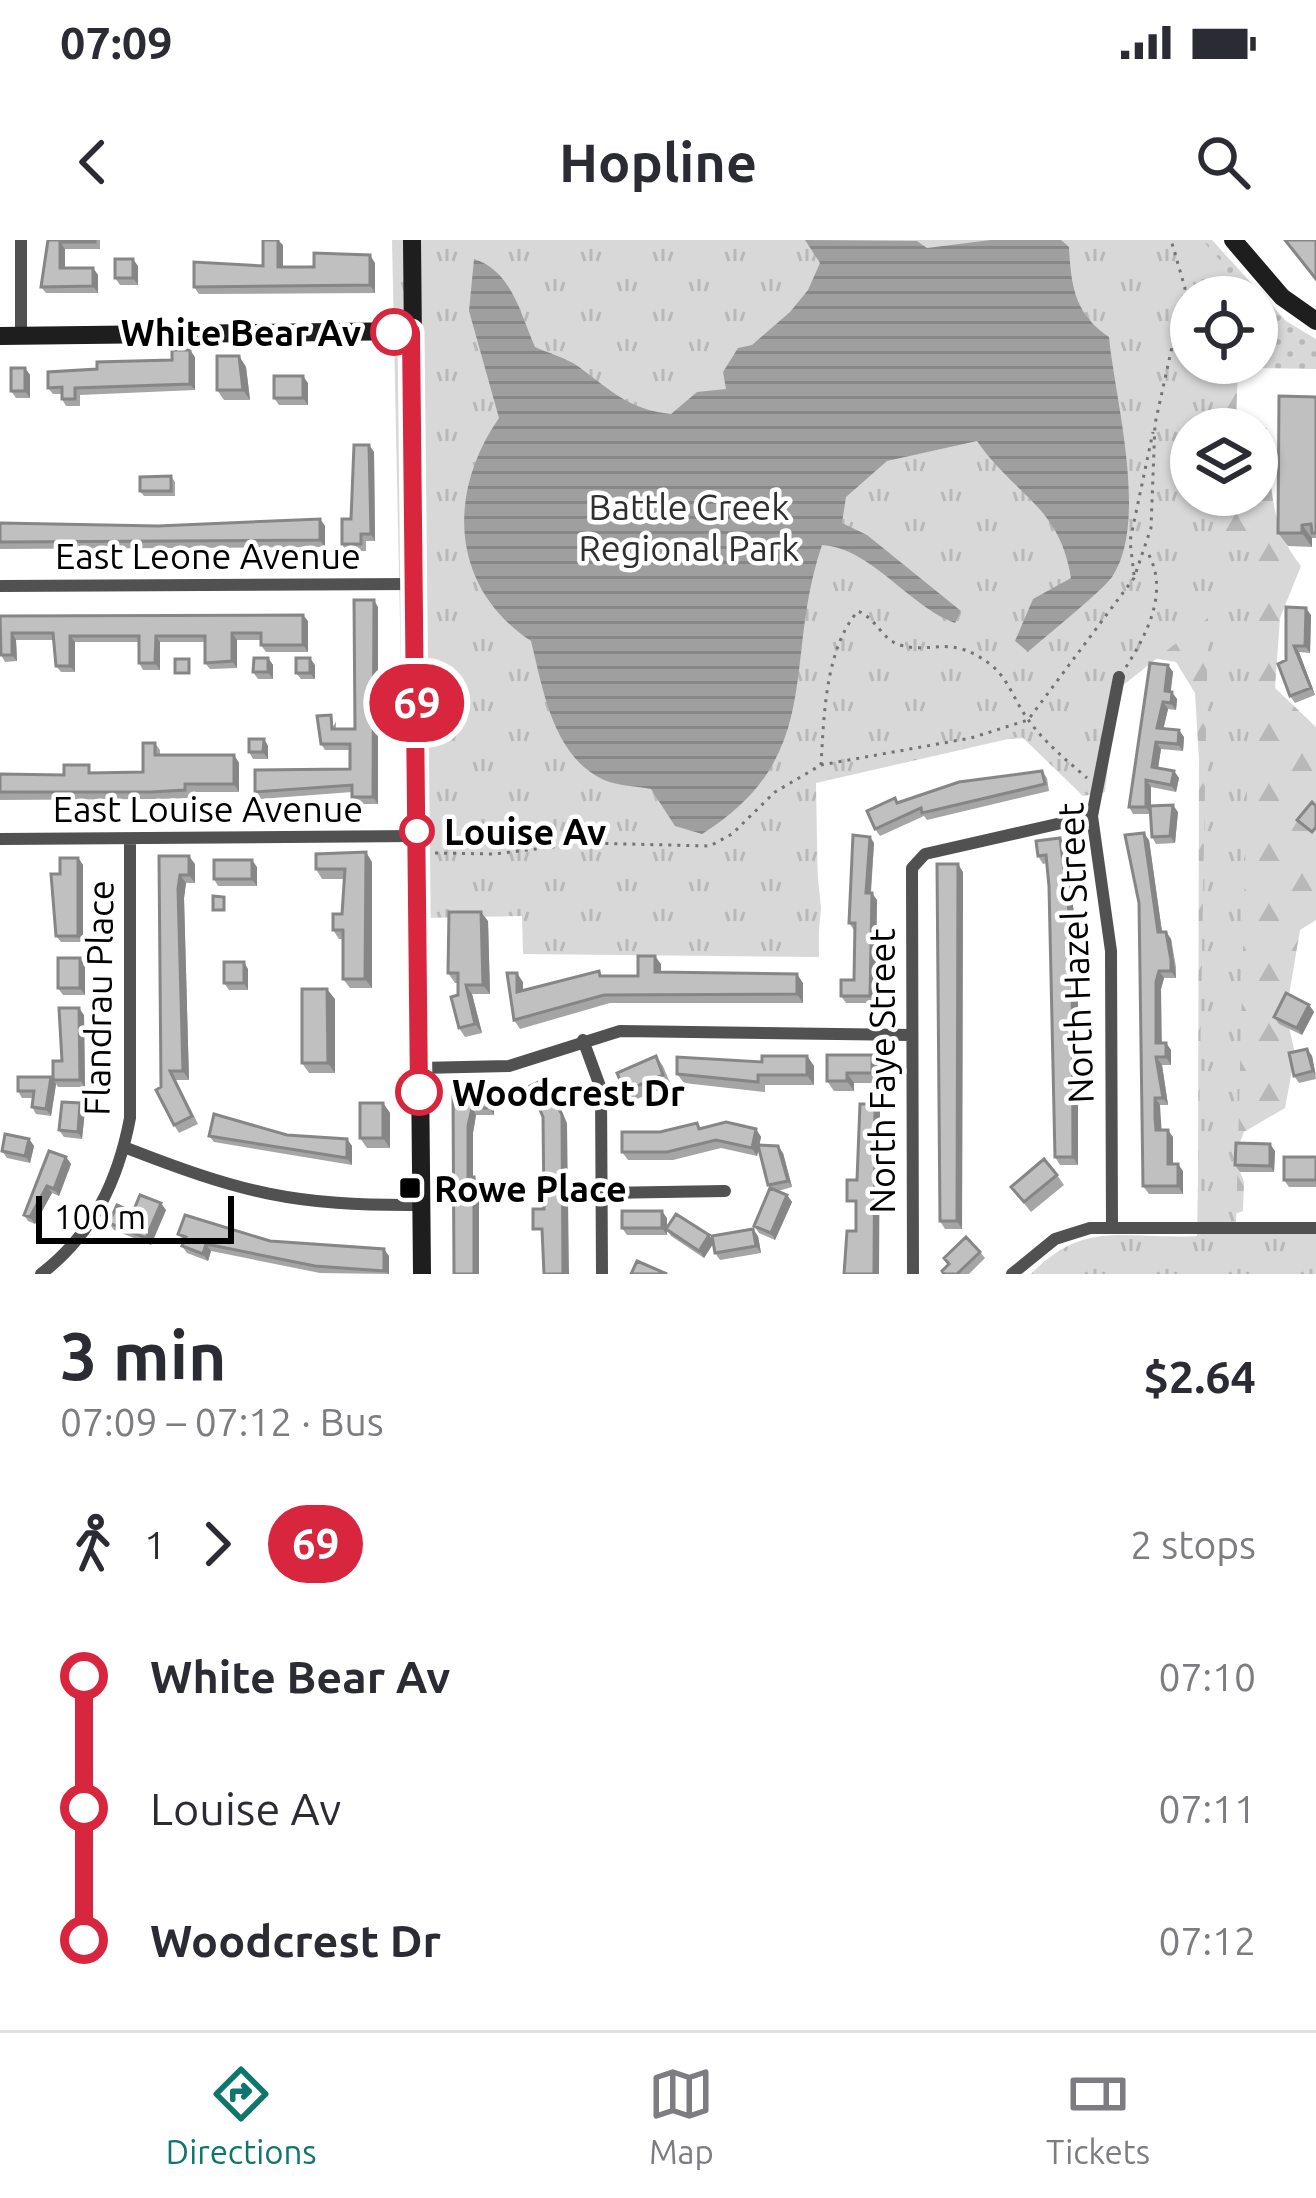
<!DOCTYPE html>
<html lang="en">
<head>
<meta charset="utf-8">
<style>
  :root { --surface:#fff; --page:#f7f7f7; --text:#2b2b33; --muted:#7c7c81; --line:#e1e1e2; --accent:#0f766e }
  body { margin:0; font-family:Ubuntu,sans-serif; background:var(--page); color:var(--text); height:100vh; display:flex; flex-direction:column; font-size:45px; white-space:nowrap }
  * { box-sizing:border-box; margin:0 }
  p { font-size:39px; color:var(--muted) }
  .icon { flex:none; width:66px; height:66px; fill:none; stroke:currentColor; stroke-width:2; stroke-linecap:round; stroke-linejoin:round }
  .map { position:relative; height:1034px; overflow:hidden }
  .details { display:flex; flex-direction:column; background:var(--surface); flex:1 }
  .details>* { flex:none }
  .badge { padding:0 24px; border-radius:39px; font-size:42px; line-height:78px }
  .buttons { position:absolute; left:1170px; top:36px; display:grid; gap:24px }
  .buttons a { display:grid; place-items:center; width:108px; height:108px; border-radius:50%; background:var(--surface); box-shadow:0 3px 9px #0004; font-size:60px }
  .scale { position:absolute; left:36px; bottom:30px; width:198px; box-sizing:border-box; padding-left:12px; border:6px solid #000; border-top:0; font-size:33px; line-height:42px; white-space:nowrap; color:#000; -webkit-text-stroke:9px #fff; paint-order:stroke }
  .map>.badge { position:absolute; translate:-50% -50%; box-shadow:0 0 0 6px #fff }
  .legs { display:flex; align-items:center; gap:18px; height:132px; padding:0 60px; font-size:39px }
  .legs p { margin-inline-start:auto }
  .summary { display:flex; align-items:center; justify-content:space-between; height:204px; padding:0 60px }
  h1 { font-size:66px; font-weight:700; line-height:90px }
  ul { padding:0 60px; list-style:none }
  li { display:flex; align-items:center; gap:42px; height:132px; font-size:45px }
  li i { display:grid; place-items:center; width:18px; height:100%; margin:0 15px; background:currentColor }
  li i::after { content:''; width:30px; height:30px; margin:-15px; border:9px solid; border-radius:50%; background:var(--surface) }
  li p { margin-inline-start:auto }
  li:first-child i { background:linear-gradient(#0000 50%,currentColor 0) }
  li:last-child i { background:linear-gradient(currentColor 50%,#0000 0) }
  .status { display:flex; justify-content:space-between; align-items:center; height:84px; padding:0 60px; background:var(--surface); direction:ltr }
  .status svg { height:33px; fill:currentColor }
  header { display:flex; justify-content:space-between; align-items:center; height:156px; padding:0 60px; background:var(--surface); font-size:54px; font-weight:700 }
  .menu { display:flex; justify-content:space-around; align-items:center; height:168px; border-top:3px solid var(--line); background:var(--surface); font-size:33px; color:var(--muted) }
  .menu a { display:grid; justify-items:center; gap:6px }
  .menu .current { color:var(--accent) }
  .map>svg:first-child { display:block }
</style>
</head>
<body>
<div class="status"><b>07:09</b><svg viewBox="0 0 49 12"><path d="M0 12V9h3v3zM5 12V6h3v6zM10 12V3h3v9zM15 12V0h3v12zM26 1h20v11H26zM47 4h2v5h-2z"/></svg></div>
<header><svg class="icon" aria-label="back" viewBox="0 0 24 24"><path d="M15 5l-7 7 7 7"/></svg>Hopline<svg class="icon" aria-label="search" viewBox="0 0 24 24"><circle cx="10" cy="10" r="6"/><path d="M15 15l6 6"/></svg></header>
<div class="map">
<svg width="1316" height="1034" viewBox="0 0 1316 1034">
  <defs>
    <pattern id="grass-dots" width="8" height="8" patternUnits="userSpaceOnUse" patternTransform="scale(3)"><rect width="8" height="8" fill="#d8d8d8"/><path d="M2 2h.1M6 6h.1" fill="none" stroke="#b8b8b8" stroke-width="1.8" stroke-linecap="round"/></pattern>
    <pattern id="forest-firs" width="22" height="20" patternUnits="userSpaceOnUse" patternTransform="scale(3)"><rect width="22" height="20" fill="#d8d8d8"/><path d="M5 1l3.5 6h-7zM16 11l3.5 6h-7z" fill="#b8b8b8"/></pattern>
    <pattern id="park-tufts" width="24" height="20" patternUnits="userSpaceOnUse" patternTransform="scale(3)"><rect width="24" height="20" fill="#d8d8d8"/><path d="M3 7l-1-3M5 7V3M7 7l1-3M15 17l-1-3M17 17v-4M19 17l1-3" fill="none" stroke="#b8b8b8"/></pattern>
    <pattern id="water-rules" width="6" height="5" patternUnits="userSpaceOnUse" patternTransform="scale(3)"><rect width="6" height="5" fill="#9f9f9f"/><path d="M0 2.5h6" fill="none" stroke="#878787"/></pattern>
  </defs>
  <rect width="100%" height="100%" fill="#fff"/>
  <path fill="url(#grass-dots)" d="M1165,0H1212L1286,81L1316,99V129L1260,128L1257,57H1191Z"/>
  <path fill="url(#forest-firs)" fill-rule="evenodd" d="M1257,94L1260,128H1238L1236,181L1267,188C1271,238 1268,286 1301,326L1280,378L1275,448L1316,487V680L1300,690L1286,773L1295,814L1285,868L1244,892L1234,917L1244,942L1243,971L1218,980L1198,944L1199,520L1195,453L1176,422L1135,415L1030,498L818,505L813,589L821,668L817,713L439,345L1191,123H1257ZM1191,189H1257V255H1191Z"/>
  <path fill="url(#park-tufts)" d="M392,0H1202L1225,26V57H1191V123H1225L1224,189H1191V255H1224V307L1253,313L1236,987L1316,988V1034H1031C1085,978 1127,1000 1197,996L1208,378L1117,450L1105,552L1083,556L1021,496L816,543L819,717L523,714L522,676L421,678L419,619H405Z"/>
  <path fill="url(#water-rules)" d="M805,0L917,1L927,8L991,0H1061L1069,7C1071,47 1075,74 1109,97C1115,160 1149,282 1112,337C1102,351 1044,398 1028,412L1015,401L1033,359L1071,338C1060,266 1014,255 977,201L887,221L846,257L842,283L867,295L961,371L955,383C909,366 871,308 822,305C782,422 827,516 702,594L675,586L651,549C637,546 618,546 604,540C553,517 543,449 531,401C451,348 446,254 499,178L469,71L474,19C512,31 520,73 535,107C548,113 567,118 579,127C610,150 630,170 671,174L697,152L726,149L723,132L738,108L752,105L790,72L808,50L820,23Z"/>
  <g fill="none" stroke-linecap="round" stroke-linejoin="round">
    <path stroke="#737373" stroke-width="3" stroke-dasharray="3 6" stroke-linecap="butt" d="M1134,335L1130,301L1153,192
      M1126,427C1149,391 1170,348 1146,310
      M821,525C824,476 825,409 858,371C877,379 882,400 900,405C933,415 948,393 990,424C1008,438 1014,460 1027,478C1044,502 1065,519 1087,538
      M435,613L494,614L586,603L710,606L732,594L775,552L821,525L971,498L1028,480L1134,338L1151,288L1155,184L1185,48L1171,0"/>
    <path stroke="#515151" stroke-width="12" d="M21,96V0
      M0,346L416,344
      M0,599L417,596
      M583,800L601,849L602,1034
      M419,828L509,826L620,791L911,795
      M124,907C242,953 293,966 420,965
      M602,953L725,951
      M1112,988L1111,711L1092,576L1119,437
      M41,1034C93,994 118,941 130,878V599
      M913,1034L912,628L925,614L1092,576
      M1012,1034L1055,999L1090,988H1316"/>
    <path stroke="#1e1e1e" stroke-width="18" d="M412,0L422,1034
      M1233,0L1282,57L1316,81
      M0,96L411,91"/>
  </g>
  <path fill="#a5a5a5" d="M48,0H100V9H65V28H93L98,35V53H46L41,47Z
    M283,5V27L375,23V53L199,54L194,47L263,26Z
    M138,26V45H120L115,38Z
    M239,116L246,127L250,160H224L217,150Z
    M195,117V150L80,155V166H66L62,159V154H53L48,148L97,129Z
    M25,128L30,135V158H16L11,151Z
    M308,143V165H279L274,158Z
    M1316,157V298H1312V307L1288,306L1278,293Z
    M369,205L374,212L375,301H366V311H346L342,304L351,279Z
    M171,236L175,242V256H144L140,251Z
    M320,279L325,286V307L0,309V283L158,286Z
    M378,367V564H356L352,557V552L260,559L255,552L350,529V510H325L321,504L336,482V489H355Z
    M1311,375L1310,413L1299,412L1315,455L1295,463L1290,456L1286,420Z
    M0,376L308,381V412H266L261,405V400H237V428L210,429L205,423V402H160V430H143L139,423V402H75V432H61L56,426L54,400H16L17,421L5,422L1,415Z
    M268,418L273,425V439H258L253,432Z
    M315,425V439H301L296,433Z
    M1168,425L1173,432L1170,452L1177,459L1176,470L1168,469L1163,489L1184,497L1183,511L1161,509L1158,528L1174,531L1179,538L1176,552L1151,547V566L1178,572L1175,603L1156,604L1152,597L1151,574H1133L1129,567Z
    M264,499L268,506V519H253L249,512Z
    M155,503L160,510V515H234L239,523V552H191V558L156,559L0,560V534L64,535L143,532Z
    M1042,531L1047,538L1049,551L927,580L924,576L880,596L875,589L898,563Z
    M870,597L874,603L871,653L877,660L875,763H846L841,756L854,740V690L849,683Z
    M1149,600L1162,692H1166L1171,699L1176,727V738H1164L1161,749V803H1166L1171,810V825H1162L1168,865H1160V885L1161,890L1173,897V924L1183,931V954H1149L1143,946Z
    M1065,606L1078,704V925H1060L1055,917L1049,646L1047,623L1043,624L1038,616Z
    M159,616L195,624V643H186L184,658L189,840H176L198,884L179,893L174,885Z
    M78,618L83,625V702H61L56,696L60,634Z
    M372,622V748H350L343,739V699H339L333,690L342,674L345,639H322L316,629Z
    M257,627V646H218L214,639Z
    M963,632L962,989H945L940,981Z
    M488,681L490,754H472L482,793L465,797L459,788L458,743H455L448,733Z
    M661,724V732L803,743V763H610L520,789L514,780L523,742V750L602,736H638Z
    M85,725V755H63L58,748Z
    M248,729V750H229L224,743Z
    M335,759V833H309L302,823Z
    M1309,765L1314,772L1302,795L1279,784L1274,777Z
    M84,775L85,847H58L56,844L51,876L36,874L32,867L33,858H22L18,851L51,837L53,840Z
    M1307,809L1312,816L1316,839L1299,843L1294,836Z
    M827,815L879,826V843H854V851H834L827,841Z
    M656,816L663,826L671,845L632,861L625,851Z
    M807,816L814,826V845H765V852L684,843L677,834Z
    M453,855L494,861V875H476L473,893V937L479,944V1034H454Z
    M383,863L390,873V908H367L360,898Z
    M85,870L82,899L64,897L59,890Z
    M701,889H756L761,897L759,906L783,913L792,947L778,951L787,955L792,962L775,1000L759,993L754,986L770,948L759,909L757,916L721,908L673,920H628L622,912L660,892Z
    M287,895L347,899L352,906V925L214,902L209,896Z
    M29,899L34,906L30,923L7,918L2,911Z
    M1275,911L1274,932H1240L1235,925Z
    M66,917L71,924L59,956L52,953L35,984L28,981L24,975Z
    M1316,917V947H1289L1284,940Z
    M1057,935L1064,945L1031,972L1011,947Z
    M166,970L151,1005L114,990L109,983Z
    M667,978V988L709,995L712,1000L758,996L761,1013L720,1020L715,1013L713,1004L704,1018L671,996L667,990V995H627L622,988Z
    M178,994L270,1001L389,1016V1034L320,1033L211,1011L208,1021L187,1013L182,1006L185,1001Z
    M980,1012L985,1018L969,1034H944L948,1025L944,1018Z"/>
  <path fill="#868686" d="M278,0L283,5V35L278,27Z
    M60,2L65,9V35L60,28Z
    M370,15L375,23V53L370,45Z
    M133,19L138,26V45L133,38Z
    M93,28L98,35V53L93,46Z
    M190,110L195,117V150L190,144Z
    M239,116L246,127L250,160L243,150Z
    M25,128L30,135V158L25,151Z
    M303,136L308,143V165L303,158Z
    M369,205L374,212L375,301L371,294Z
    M320,279L325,286V307L320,300Z
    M1302,285L1312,298V307L1302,293Z
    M374,360L378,367V564L373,557Z
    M1306,368L1311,375L1310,413L1305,406Z
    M303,375L308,381V412L303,405Z
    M12,393L16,400L17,421L12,415Z
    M232,393L237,400V428L232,421Z
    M70,396L75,402V432L70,426Z
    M156,396L160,402V430L155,423Z
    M1294,406L1299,412L1315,455L1311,448Z
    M268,418L273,425V439L268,432Z
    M310,418L315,425V439L310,433Z
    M1168,425L1173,432L1170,458L1165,451Z
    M1172,452L1177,459L1176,470L1171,463Z
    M1163,462L1168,469L1162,495L1157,488Z
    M1179,490L1184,497L1183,511L1178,504Z
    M264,499L268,506V519L263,512Z
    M1156,502L1161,509L1157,534L1152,527Z
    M234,515L239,523V552L234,544Z
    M1174,531L1179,538L1176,552L1171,545Z
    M1146,540L1151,547V574L1146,567Z
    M1173,565L1178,572L1175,603L1170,596Z
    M1144,593L1149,600L1163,699L1158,692Z
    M870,597L874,603L870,660L866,653Z
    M1060,598L1065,606L1078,704V925L1073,917Z
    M366,612L372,622V748L365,739Z
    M189,616L195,624V643L189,635Z
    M78,618L83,625V702L78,696Z
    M252,620L257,627V646L252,639Z
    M958,624L963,632L962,989L957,981Z
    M180,635L186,643L184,658L189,840L183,831L178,649Z
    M872,653L877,660L875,763L870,756Z
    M481,672L488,681L490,754L483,745Z
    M1166,692L1171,699L1176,738L1171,731Z
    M655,716L661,724V741L655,732Z
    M80,718L85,725V755L80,748Z
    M244,722L248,729V750L244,743Z
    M1159,731L1164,738L1161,749L1162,810L1156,803V742Z
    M517,733L523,742V760L517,752Z
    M797,734L803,743V763L797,754Z
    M466,745L472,754L482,793L475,784Z
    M327,749L335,759V833L328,823Z
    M1309,765L1314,772L1302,795L1297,788Z
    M79,768L84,775L85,847L80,840Z
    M1166,803L1171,810V825L1166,817Z
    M1307,809L1312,816L1316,836L1313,831Z
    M872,815L879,826V843L872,833Z
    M807,816L814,826V845L807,835Z
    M1156,817L1162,825L1168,865L1163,858Z
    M847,833L854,843V851L847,841Z
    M51,837L56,844L51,876L46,869Z
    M545,839L551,847L567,883L569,1034H563Z
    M489,854L494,861V875L489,868Z
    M1155,858L1160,865L1162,897L1156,890Z
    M80,863L85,870L82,899L78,892Z
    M383,863L390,873V908L383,898Z
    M875,864L880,871L879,1034H874Z
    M472,868L476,875L473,893V944L468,937V886Z
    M756,889L761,897L757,916L752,908Z
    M1168,890L1173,897V931L1168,924Z
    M29,899L34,906L30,923L25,916Z
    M347,899L352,906V925L347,918Z
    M1270,904L1275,911L1274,932L1270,926Z
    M778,906L783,913L792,947L788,941Z
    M66,917L71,924L59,956L54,949Z
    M1178,924L1183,931V954L1178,946Z
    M474,937L479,944V1034H474Z
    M47,946L52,953L35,984L30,977Z
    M787,955L792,962L775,1000L771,993Z
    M161,963L166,970L151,1005L146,998Z
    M662,971L667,978V995L662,988Z
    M753,989L758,996L761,1013L756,1006Z
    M709,995L714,1002L704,1018L699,1011Z
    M206,1004L211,1011L208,1021L203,1014Z
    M384,1009L389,1016V1034L384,1031Z"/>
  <path fill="#c0c0c0" stroke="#868686" stroke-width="3" d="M48,0H95V2H60V28H93V46L41,47Z
    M263,0H278V27H314V13L370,15V45L194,47V22L263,26Z
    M1285,0H1316V39Z
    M115,19H133V38H115Z
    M172,110H190V144L75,148V159H62V147L48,148V132L97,129V122L172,120Z
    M217,116H239L243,150H217Z
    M11,128H25V151H11Z
    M274,136H303V158H274Z
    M1279,156L1316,157V293H1312L1311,284L1302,285V293H1278Z
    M354,205H369L371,294H361V304H342V279H351Z
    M171,236V251H140V237Z
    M320,279V300L0,302V283L158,286Z
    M354,360H374L373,557H352V545L255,552V530L350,529V504H321L317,476L331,475L332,489H355Z
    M1286,367L1306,368L1305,406H1294L1311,448L1290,456L1278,424L1286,420Z
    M303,375V405H261V393H232V421L205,423V396H156L155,423H139V396H70V426H56L53,393H12V415H1L0,376Z
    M254,418H268V432H253Z
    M296,418H310V433H296Z
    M175,419H189V433H175Z
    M1150,423L1168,425L1165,451L1172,452L1171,463L1163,462L1157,488L1179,490L1178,504L1156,502L1152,527L1174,531L1171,545L1146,540V567H1129Z
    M249,499H264L263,512H249Z
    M143,503H155V515H234V544H185V550L151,552H0V534L64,535V525H89V533L143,532Z
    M1042,531L1045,544L922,573L921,568L875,589L867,571L895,558L897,563L959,542Z
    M1312,562L1316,566V587L1312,592L1297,580Z
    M1173,565L1170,596L1152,597L1150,566Z
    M1144,593L1158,692H1166L1171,720V731H1159L1156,742V803H1166V817H1156L1163,858H1155V878L1156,890H1168V924H1178V946H1143L1139,663L1125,595Z
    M853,595L870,597L866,653H872L870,756H841V740H854L855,683H849Z
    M1060,598L1072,696L1073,917H1055L1049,646L1046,615L1038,616L1036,601Z
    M366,612L365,739H343V690H333V674H342L345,629H316V614Z
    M159,616H189V635H180L178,649L183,831H170L192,876L174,885L156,850L161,847Z
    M60,618H78V696H56L51,634H60Z
    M214,620H252V639H214Z
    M937,624H958L957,981H940Z
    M213,656L224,657V670H213Z
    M449,672H481L483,745H466L475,784L459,788L451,757L458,755V733H448Z
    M638,716H655V732L797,734V754L604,755L514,780L507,733H517V752L599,731L600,736H638Z
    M58,718H80V748H58Z
    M224,722H244V743H224Z
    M302,749H327L328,823H302Z
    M1286,753L1309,765L1297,788L1274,777Z
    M59,768H79L80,840H53V821H62Z
    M1307,809L1313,831L1294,836L1289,813Z
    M827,815H872V833H847V841H827Z
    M656,816L663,835L625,851L617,833Z
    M762,816H807V835H758V842L677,834V817L762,822Z
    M18,837H51L46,869L32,867L34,851H18Z
    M545,839L562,875L563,1034H544L542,989H533V969H544L543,877L530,846Z
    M489,854V868H472L468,886V937H474V1034H454L453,855Z
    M62,862L80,863L78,892L59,890Z
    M360,863H383V898H360Z
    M860,864H875L874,1034H844L847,991H856V961H847V940H857Z
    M214,874L287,895L347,899V918L209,896Z
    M726,882L756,889L752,908L716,900L667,912H622V892H660L697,883L699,889Z
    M5,894L29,899L25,916L2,911Z
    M1236,903L1270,904V926L1235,925Z
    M758,905L778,906L788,941L768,945Z
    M49,911L66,917L54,949L47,946L30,977L24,975Z
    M1284,917H1316V940H1284Z
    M1044,919L1057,935L1024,962L1011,947Z
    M770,948L787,955L771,993L754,986Z
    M140,955L161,963L146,998L109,983L117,965L133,972Z
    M622,971H662V988H622Z
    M676,974L709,995L699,1011L666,989Z
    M185,975L270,1001L384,1009V1031L315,1026L206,1004L203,1014L182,1006L186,997L178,994Z
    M753,989L756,1006L715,1013L712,996Z
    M966,997L980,1012L957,1034H944L942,1031L949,1024L944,1018Z
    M637,1021L667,1034H631Z"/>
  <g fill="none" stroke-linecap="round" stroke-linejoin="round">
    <g stroke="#fff" stroke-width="27">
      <path id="line-1" d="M394,92H411L419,852"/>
    </g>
    <use href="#line-1" stroke="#d7263d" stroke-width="18"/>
  </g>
  <g fill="#fff" stroke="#d7263d" stroke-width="6">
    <circle cx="394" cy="92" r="21"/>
    <circle cx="417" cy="591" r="15"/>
    <circle cx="419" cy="852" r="21"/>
  </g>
  <rect fill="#000" stroke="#fff" stroke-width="4.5" x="398" y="936" width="24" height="24" rx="6"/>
  <g text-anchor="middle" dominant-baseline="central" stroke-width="9" stroke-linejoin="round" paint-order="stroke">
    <g font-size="36" font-weight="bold" fill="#000" stroke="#fff" text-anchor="start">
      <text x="361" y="92" text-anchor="end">White Bear Av</text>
      <text x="444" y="591">Louise Av</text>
      <text x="452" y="852">Woodcrest Dr</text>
    </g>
    <g font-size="36" fill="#2f2f2f" stroke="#fff">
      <text x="689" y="266">Battle Creek<tspan x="689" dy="41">Regional Park</tspan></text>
    </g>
    <g font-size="36" fill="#000" stroke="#fff">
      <text x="208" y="315">East Leone Avenue</text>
      <text x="208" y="568">East Louise Avenue</text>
      <text transform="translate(1075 713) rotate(-92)">North Hazel Street</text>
      <text transform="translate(98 758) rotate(-89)">Flandrau Place</text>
      <text transform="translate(881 831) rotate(-90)">North Faye Street</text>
    </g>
    <g font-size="36" font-weight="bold" fill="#000" stroke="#fff" text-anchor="start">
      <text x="434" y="948">Rowe Place</text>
    </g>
  </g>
</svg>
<div class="buttons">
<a><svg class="icon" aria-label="locate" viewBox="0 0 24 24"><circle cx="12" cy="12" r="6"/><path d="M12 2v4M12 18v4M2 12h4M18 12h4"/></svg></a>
<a><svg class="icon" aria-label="layers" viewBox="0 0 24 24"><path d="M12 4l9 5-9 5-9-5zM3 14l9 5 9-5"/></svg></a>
</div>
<div class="scale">100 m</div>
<b class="badge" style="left:417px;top:463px;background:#d7263d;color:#fff">69</b>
</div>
<section class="details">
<div class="summary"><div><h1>3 min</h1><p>07:09 – 07:12 · Bus</p></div><b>$2.64</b></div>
<div class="legs"><svg class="icon" aria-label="walk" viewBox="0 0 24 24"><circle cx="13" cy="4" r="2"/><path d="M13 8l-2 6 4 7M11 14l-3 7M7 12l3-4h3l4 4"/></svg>1<svg class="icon" aria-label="forward" viewBox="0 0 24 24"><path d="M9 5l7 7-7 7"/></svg><b class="badge" style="background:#d7263d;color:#fff">69</b><p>2 stops</p></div>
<ul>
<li><i style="color:#d7263d"></i><b>White Bear Av</b><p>07:10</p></li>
<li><i style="color:#d7263d"></i><span>Louise Av</span><p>07:11</p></li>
<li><i style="color:#d7263d"></i><b>Woodcrest Dr</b><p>07:12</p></li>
</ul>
</section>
<nav class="menu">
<a class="current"><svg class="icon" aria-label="directions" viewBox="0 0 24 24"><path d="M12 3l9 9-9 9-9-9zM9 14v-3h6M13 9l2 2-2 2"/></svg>Directions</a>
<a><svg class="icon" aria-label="map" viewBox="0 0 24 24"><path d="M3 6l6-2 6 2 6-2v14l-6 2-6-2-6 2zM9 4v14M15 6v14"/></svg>Map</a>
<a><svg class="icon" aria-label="tickets" viewBox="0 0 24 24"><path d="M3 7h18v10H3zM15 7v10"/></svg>Tickets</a>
</nav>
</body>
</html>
